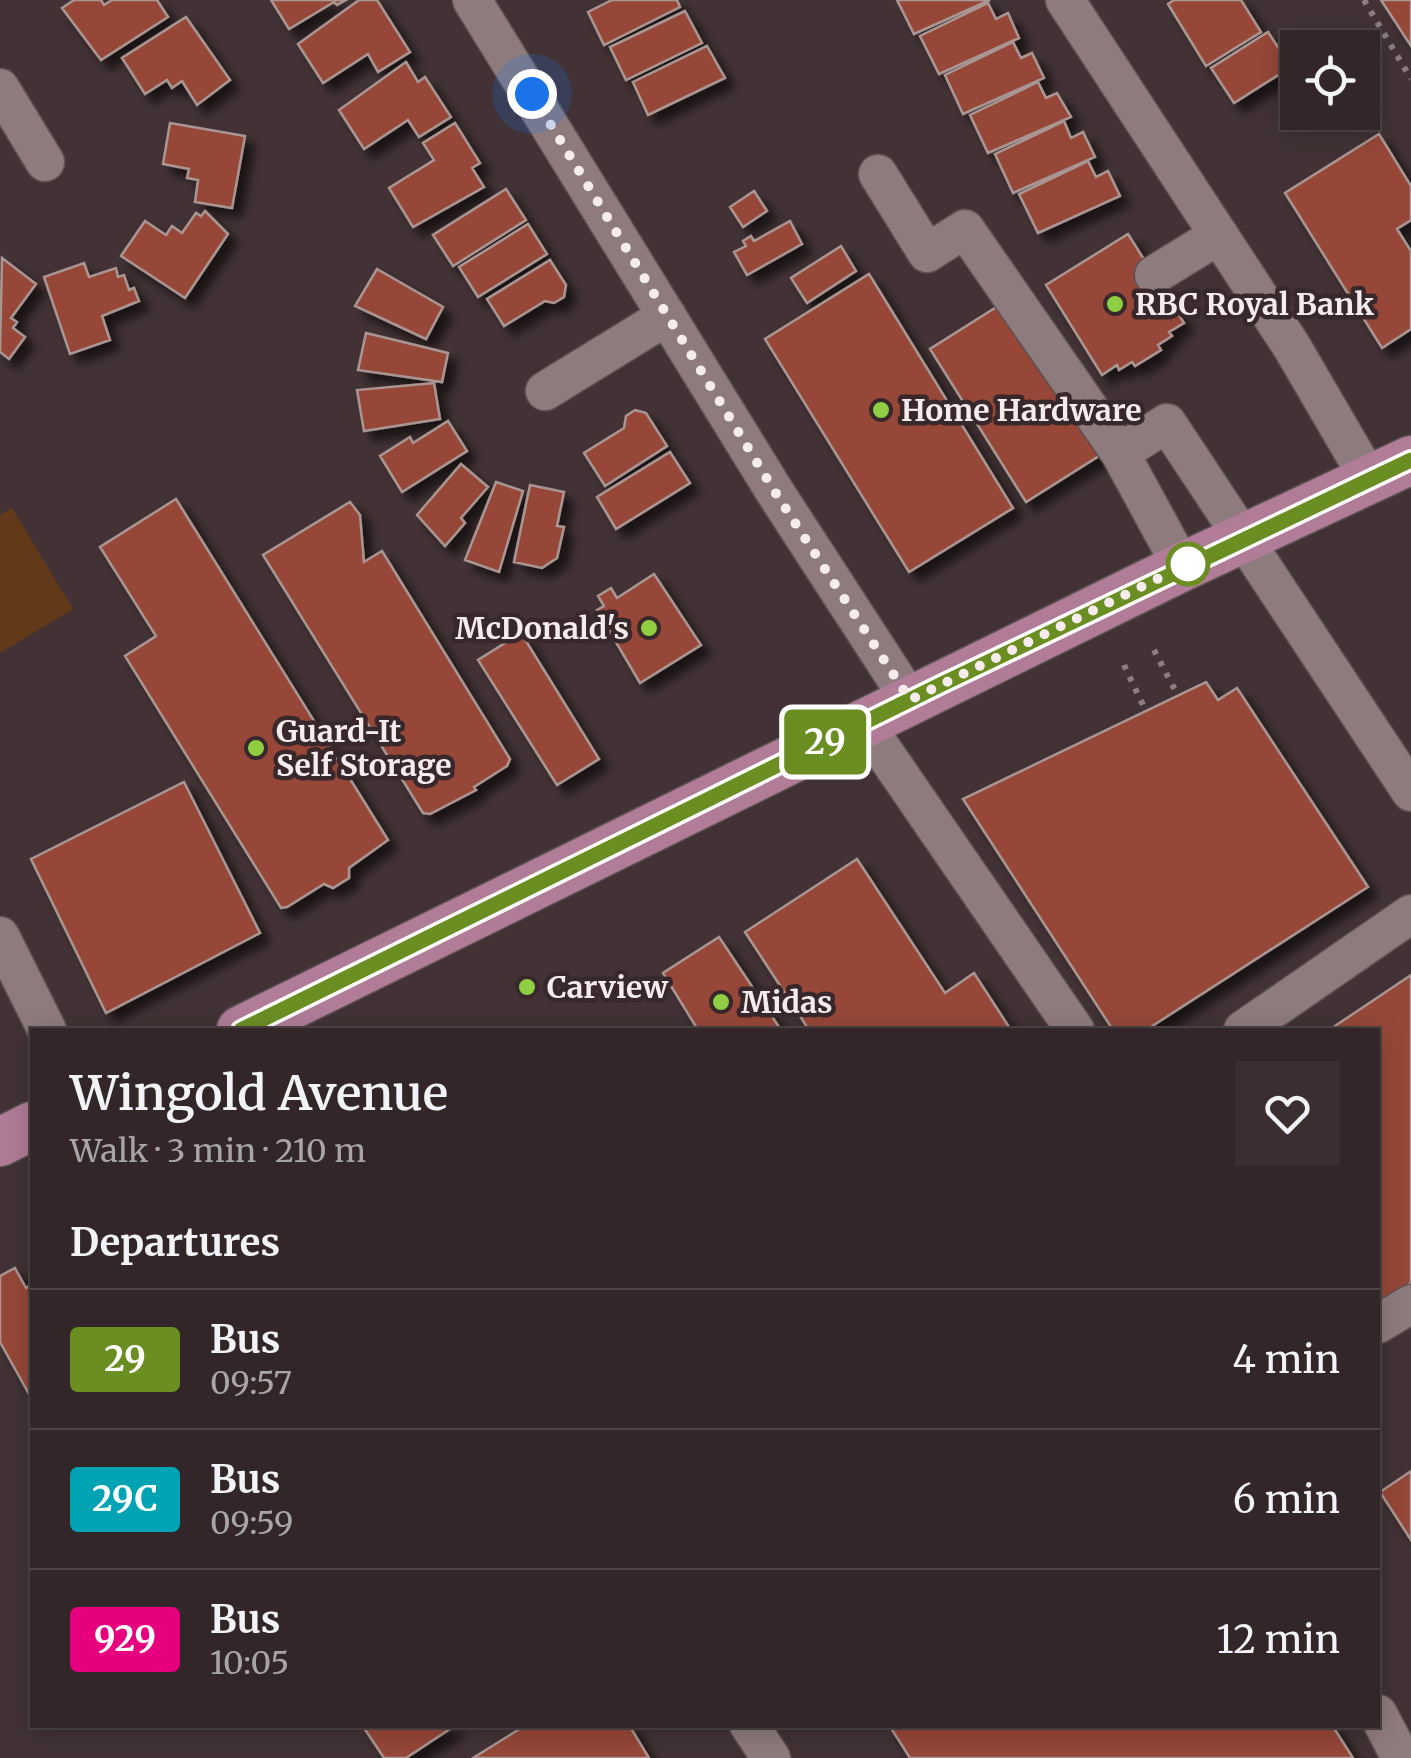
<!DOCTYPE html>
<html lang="en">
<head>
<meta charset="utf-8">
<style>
  :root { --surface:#322628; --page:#3a2e30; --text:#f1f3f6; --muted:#a8a5a8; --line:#4d4345 }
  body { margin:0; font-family:Merriweather,serif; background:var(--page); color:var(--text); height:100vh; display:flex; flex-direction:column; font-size:38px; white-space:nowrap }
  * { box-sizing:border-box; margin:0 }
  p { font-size:32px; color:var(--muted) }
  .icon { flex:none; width:55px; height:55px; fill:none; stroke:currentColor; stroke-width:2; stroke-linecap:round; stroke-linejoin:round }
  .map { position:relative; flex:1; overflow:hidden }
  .panel { position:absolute; left:30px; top:1028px; width:1350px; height:700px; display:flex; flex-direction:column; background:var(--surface); border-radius:0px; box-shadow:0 5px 25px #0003,0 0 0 2px var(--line) }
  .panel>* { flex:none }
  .badge { padding:0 20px; border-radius:8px; font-size:35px; line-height:65px }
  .buttons { position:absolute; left:1280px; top:30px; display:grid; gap:20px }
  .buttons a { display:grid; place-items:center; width:100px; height:100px; border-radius:0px; background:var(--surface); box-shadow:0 5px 25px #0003,0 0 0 2px var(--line); font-size:50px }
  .you { position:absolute; width:50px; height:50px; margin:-25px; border:8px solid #fff; border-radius:50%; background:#1a73e8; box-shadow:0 0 0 15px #1a73e833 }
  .map>.badge { position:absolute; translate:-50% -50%; box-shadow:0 0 0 5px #fff }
  h2 { padding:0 40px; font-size:38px; line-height:90px }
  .round { display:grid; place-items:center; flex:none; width:105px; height:105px; border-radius:0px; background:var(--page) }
  .headline { display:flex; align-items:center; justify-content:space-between; height:170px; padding:0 40px }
  h1 { font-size:48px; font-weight:600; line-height:75px }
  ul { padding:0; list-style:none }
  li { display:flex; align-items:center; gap:30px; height:140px; padding:0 40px; border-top:2px solid var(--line) }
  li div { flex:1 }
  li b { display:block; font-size:38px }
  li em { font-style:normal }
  li .badge { min-width:110px; font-weight:700; text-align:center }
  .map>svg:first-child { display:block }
</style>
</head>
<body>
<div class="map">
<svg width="1411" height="1758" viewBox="0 0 1411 1758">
  <defs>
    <filter id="shadow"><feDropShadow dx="9" dy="9" stdDeviation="5" flood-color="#0009"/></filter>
  </defs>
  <rect width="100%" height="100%" fill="#423235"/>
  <path fill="#633a19" d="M12,508L73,609L0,653V515Z"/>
  <path fill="#964738" stroke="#a99692" stroke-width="2.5" filter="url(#shadow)" d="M74,0H101L104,5L112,0H157L168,17L101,60L62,8Z
    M271,0H346L337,5L334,2L289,29Z
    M359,0H377L410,52L378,72L368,54L323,83L298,44Z
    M612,0H677L680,7L604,45L588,12Z
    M897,0H990L914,34Z
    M1174,0H1241L1261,32L1206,66L1168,4Z
    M1381,0H1411V46Z
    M988,3L996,19L1008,13L1019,38L939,74L920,36Z
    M685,11L702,43L626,80L610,47Z
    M186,17L230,80L197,105L182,81L172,88L167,80L145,94L122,58Z
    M1268,32L1291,67L1234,103L1211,68Z
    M1013,42L1021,58L1032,53L1044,78L963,114L945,75Z
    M707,46L725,78L648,115L633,82Z
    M406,62L418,82L425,77L451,117L419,137L408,120L364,149L339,110Z
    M1038,82L1046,98L1057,93L1071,117L988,153L970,115Z
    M1064,121L1071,138L1083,132L1095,157L1013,193L995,154Z
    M170,123L245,136L232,208L195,202L198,180L187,178L189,169L163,164Z
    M455,123L480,163L472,168L484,187L413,227L389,188L434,160L423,143Z
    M1379,134L1411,186V220L1397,229L1411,251V329L1382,348L1285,193Z
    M1088,161L1096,177L1108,171L1120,196L1038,233L1019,194Z
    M506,189L526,220L453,266L433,235Z
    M754,191L767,211L743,227L730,207Z
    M205,211L228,234L185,298L121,256L145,221L166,235L172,226L182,233L196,213L201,216Z
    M790,221L802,244L747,275L734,252L746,246L743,241L751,236L754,241Z
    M528,224L547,254L478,297L459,267Z
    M1128,234L1184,323L1169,332L1172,336L1158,345L1161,350L1135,366L1132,362L1119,370L1117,365L1102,375L1046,285Z
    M841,246L856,271L807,303L791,278Z
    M2,258L36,284L11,318L17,322L13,328L25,337L9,359L0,352Z
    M550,260L566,285L564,297L554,303L545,301L504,326L487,299Z
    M84,263L89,277L116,268L118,277L124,275L129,290L134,288L139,301L102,316L110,340L70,354L44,277Z
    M377,269L443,307L426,339L355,306Z
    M869,274L1013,508L909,572L765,339Z
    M1006,301L1102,454L1026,502L930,349Z
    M366,333L448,353L442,382L358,370Z
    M434,383L440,419L364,431L357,390Z
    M635,410L646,413L667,446L605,486L584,453L624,428L626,416Z
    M448,421L467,451L402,492L380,456L410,437L413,443Z
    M670,452L690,483L616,529L597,497Z
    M461,464L488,487L461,518L465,523L445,546L417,515Z
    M496,482L523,491L499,572L465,560Z
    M530,485L564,492L557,526L564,527L557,558L542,568L514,562Z
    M176,499L388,840L349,868V878L333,888L324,884L287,907L281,908L125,656L156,636L100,547Z
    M350,502L360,515L364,562L382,551L510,759L507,766L474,787L476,790L430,814L423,813L263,555Z
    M654,574L701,645L640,683L597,610L604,606L598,596L611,588L617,598Z
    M521,633L599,759L557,785L478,660Z
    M1206,682L1218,700L1237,688L1368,887L1146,1030H1113L963,799Z
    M184,782L260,933L106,1013L31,859Z
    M857,859L945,993L974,973L1011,1030H809L745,932Z
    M719,937L781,1030H698L663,973Z
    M1411,975V1283L1378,1306V1030H1329Z
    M15,1268L26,1288L32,1284V1392L29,1394L0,1342V1276Z
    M1411,1471V1540L1380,1492Z
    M362,1725H456L406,1758H384Z
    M526,1725H629L649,1758H473Z
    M889,1725H1332L1353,1758H910Z"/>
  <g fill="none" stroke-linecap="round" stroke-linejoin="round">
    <g stroke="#5e5152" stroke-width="41">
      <path id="minor" d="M472,0L775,492L910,700
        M1065,0L1292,347L1369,479
        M0,88L45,162
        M878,174L927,253L965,229L1120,453L1167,423L1411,792
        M1154,275L1219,235
        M545,391L667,316
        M1120,453L1182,567
        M864,723L1075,1030
        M0,936L47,1030
        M1243,1030L1411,914
        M1378,1324L1411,1304
        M1378,1714L1401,1758
        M749,1725L771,1758"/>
    </g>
    <g stroke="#5e5152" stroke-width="51">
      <path id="major" d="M241,1030L1182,567L1411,460
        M0,1142L32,1126"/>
    </g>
    <path stroke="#8c7e80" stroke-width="6" stroke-dasharray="5 8" stroke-linecap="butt" d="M1364,0L1411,79
      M1154,650L1176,692
      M1124,665L1143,705"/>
    <use href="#minor" stroke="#8e7b7e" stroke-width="38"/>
    <use href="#major" stroke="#b07c98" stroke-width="48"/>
  </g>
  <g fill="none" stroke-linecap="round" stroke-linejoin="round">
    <g stroke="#fff" stroke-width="22">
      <path id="line" d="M241,1030L940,685L1411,460"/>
    </g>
    <use href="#line" stroke="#6b8e23" stroke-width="15"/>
    <path stroke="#f6eced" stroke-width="10" stroke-dasharray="0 18" d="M532,94L775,492L910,700L1188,564"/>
  </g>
  <g fill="#8fcd42" stroke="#38282b" stroke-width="4">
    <circle cx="1115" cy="304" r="10"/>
    <circle cx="881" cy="410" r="10"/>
    <circle cx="649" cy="628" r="10"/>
    <circle cx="256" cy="748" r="10"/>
    <circle cx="527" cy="987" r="10"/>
    <circle cx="721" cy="1002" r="10"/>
  </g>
  <circle fill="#fff" stroke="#6b8e23" stroke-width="5" cx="1188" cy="564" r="20"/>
  <g text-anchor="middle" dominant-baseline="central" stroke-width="9" stroke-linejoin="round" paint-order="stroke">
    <g font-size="30" font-weight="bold" fill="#f6eced" stroke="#38282b" text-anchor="start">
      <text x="1135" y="304">RBC Royal Bank</text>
      <text x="901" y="410">Home Hardware</text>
      <text x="629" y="628" text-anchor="end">McDonald's</text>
      <text x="276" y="731">Guard-It<tspan x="276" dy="34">Self Storage</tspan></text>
      <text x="547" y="987">Carview</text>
      <text x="741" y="1002">Midas</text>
    </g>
  </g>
</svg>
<div class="buttons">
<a><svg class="icon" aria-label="locate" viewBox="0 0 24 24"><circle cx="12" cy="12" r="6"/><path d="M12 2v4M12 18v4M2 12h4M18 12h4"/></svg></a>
</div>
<div class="you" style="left:532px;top:94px"></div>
<b class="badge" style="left:825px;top:742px;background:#6b8e23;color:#fff">29</b>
<section class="panel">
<div class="headline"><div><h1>Wingold Avenue</h1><p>Walk · 3 min · 210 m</p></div><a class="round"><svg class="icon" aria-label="heart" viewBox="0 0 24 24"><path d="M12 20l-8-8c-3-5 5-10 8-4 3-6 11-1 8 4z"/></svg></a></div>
<h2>Departures</h2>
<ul>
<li><span class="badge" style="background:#6b8e23;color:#fff">29</span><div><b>Bus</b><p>09:57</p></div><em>4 min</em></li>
<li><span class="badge" style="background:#00a3b4;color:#fff">29C</span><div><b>Bus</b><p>09:59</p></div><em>6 min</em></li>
<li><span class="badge" style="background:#e6007e;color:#fff">929</span><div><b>Bus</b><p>10:05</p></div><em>12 min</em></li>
</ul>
</section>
</div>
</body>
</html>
